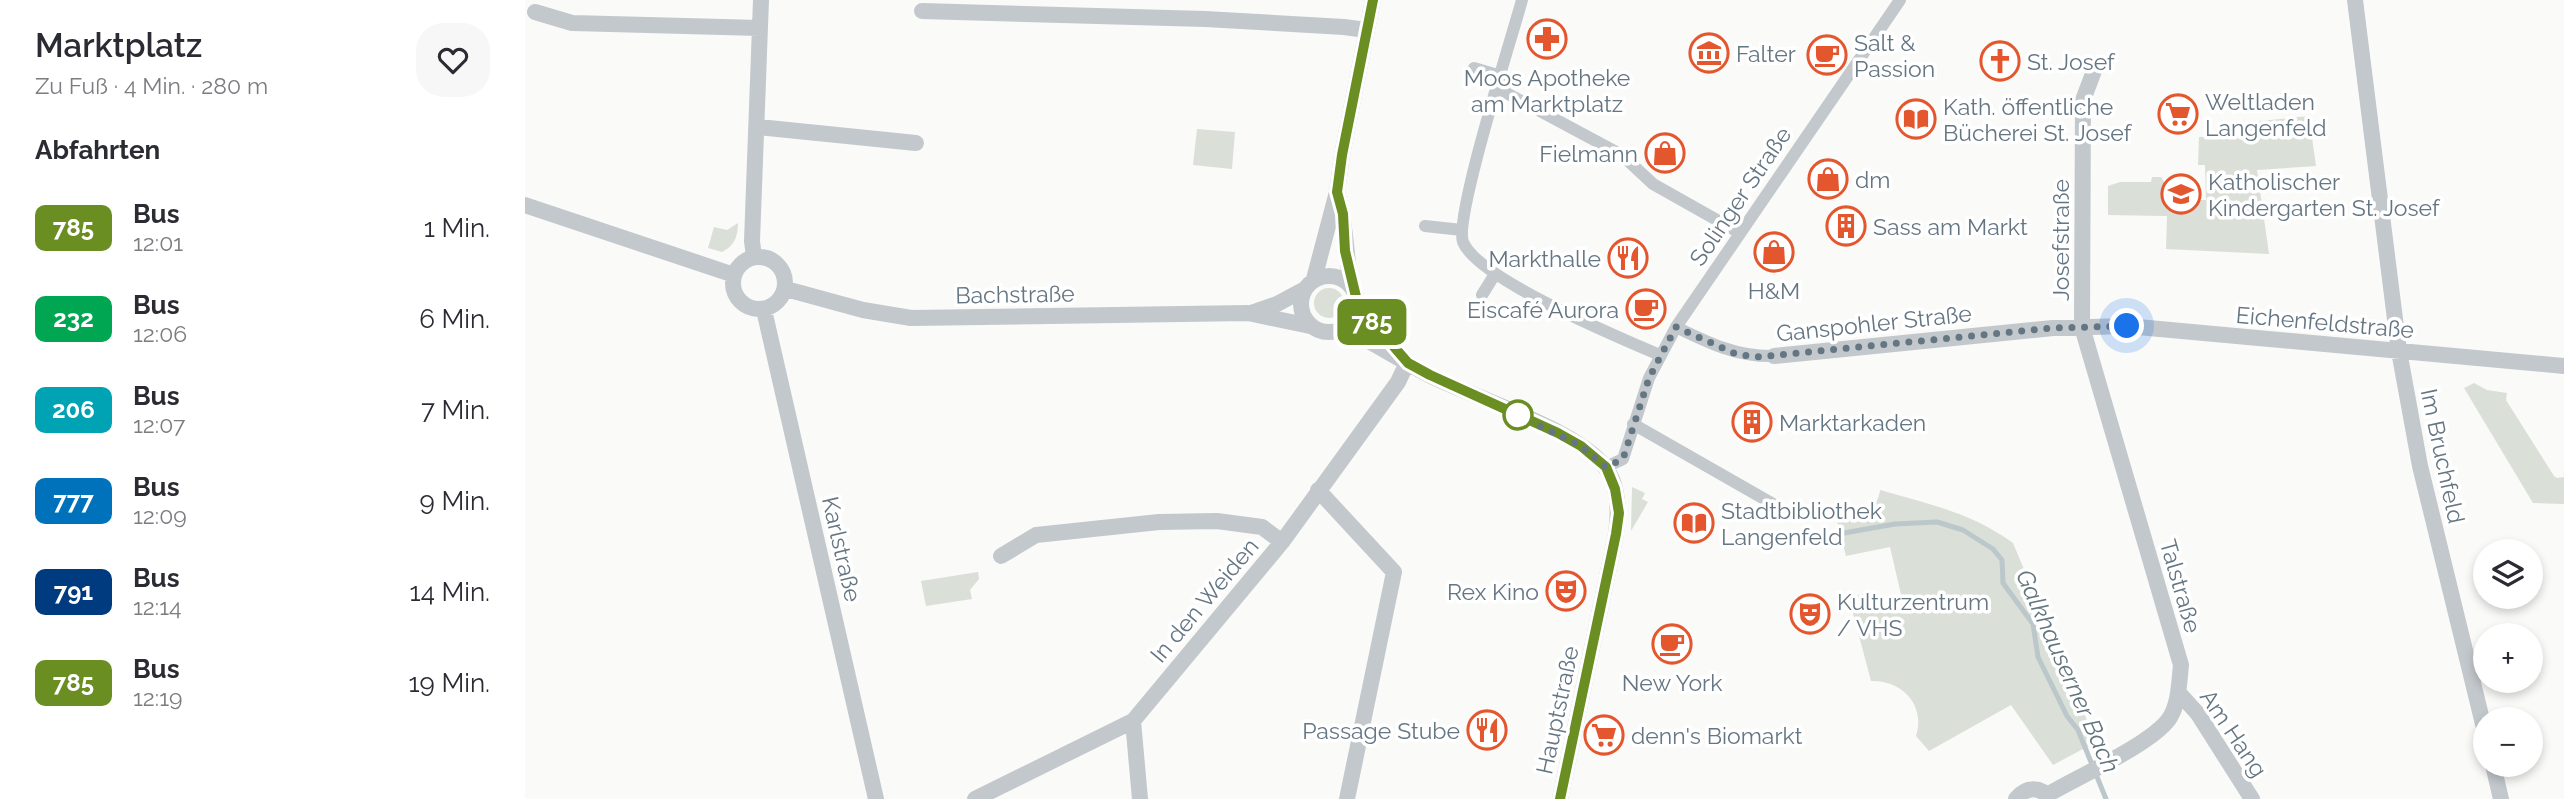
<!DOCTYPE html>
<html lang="de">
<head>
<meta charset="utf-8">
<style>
  :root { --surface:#fff; --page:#f7f7f7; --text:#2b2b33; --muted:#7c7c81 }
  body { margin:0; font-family:Raleway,sans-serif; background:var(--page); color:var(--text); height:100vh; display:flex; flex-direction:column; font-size:26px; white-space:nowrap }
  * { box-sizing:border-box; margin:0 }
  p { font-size:23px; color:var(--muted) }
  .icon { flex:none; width:38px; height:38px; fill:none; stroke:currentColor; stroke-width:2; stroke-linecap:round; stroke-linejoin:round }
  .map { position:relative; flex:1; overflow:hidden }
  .side { display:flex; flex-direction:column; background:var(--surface); width:525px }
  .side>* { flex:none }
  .badge { padding:0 14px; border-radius:10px; font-size:24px; line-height:46px }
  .controls { position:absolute; left:1948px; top:539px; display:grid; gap:14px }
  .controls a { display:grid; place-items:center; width:70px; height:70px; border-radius:50%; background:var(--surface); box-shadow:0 4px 10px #0003; font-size:35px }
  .you { position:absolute; width:35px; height:35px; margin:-18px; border:5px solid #fff; border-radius:50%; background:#1a73e8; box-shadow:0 0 0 10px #1a73e833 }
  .map>.badge { position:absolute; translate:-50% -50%; box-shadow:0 0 0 4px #fff }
  h2 { padding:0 35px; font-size:26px; line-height:63px }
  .round { display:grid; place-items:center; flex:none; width:74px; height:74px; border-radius:28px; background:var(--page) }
  .overview { display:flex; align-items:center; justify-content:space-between; height:119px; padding:0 35px }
  h1 { font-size:33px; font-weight:600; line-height:52px }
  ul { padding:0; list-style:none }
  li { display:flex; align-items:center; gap:21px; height:91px; padding:0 35px }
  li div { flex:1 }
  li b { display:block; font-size:26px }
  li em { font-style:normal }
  li .badge { min-width:77px; font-weight:700; text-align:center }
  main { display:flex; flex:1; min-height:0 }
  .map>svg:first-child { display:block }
</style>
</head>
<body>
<main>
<section class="side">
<div class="overview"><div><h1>Marktplatz</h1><p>Zu Fuß · 4 Min. · 280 m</p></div><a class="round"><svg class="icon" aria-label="heart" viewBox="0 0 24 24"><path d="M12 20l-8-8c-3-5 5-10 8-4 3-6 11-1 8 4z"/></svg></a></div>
<h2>Abfahrten</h2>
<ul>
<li><span class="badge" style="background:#6b8e23;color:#fff">785</span><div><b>Bus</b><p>12:01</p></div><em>1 Min.</em></li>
<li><span class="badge" style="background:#00a651;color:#fff">232</span><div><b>Bus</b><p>12:06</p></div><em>6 Min.</em></li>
<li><span class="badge" style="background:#00a3b4;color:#fff">206</span><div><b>Bus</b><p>12:07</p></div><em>7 Min.</em></li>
<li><span class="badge" style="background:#0072bc;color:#fff">777</span><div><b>Bus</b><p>12:09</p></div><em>9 Min.</em></li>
<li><span class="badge" style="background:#003b80;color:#fff">791</span><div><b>Bus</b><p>12:14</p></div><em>14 Min.</em></li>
<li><span class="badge" style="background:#6b8e23;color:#fff">785</span><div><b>Bus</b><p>12:19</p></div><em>19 Min.</em></li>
</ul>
</section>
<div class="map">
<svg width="2039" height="799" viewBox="0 0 2039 799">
  <rect width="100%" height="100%" fill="#fafaf8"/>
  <path fill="#dadfd7" d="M1784,116L1791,166L1732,170L1744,254L1641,249L1642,216L1583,215V186L1595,182H1626L1627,177H1636L1641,185L1642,200H1681L1680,165H1673L1674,137L1726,136L1725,122Z
    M672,129L710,132L707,169L668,165Z
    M213,223C213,237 209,246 197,252L183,248L189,227L202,230Z
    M789 303a15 15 0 1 1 30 0a15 15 0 1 1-30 0Z
    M1949,383L1962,390L1982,393L1981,400L2029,476L2032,478L2039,477V504L2008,503L1939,388Z
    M1107,487L1120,493L1117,499L1123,502L1106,531Z
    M1355,490C1404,504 1447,513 1488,543L1571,742L1528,765L1486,705L1404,751L1391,736C1401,705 1377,680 1346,681L1324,598L1341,593C1350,608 1363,618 1378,603L1365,547L1321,556L1311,517C1329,514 1353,513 1355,490Z
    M453,572L454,579L445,590L447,599L401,606L396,581Z"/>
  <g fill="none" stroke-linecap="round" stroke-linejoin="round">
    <path stroke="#bbc7cb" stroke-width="5" d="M1319,533L1370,524L1412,522L1438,530L1468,549L1477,560L1478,583L1508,624L1513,657L1542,716L1553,730L1581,799"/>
    <path stroke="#c3c8cc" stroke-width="12" d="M997,0C987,37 929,218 938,242C953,279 1095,338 1135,355
      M949,68L976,76
      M972,88L1097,155L1128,184L1215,233
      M900,226L937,230
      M957,295L970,274
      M1151,327C1184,343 1212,357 1249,356
      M1108,424L1255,508
      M1081,467L1098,459L1124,378L1151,327L1375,0"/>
    <path stroke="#c3c8cc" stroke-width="16" d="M1830,0L1874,351L1895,466L1960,732
      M397,11L680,19L819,27L841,30
      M10,12L47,23L235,28
      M233,127L391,143
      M812,192C821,223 821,255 826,286
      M0,205L209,275
      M208 283a26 26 0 1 1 52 0a26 26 0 1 1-52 0Z
      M229,257L227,241L236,0
      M776 304a28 28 0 1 1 56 0a28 28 0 1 1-56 0Z
      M789,279L812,192L817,155L848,0
      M261,289L338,310L386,318L723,313L785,326
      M833,305L874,353
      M239,310L351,799
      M726,313L752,304L780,289
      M820,328C848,343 876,360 904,375C949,398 1051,429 1080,467C1094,484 1094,513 1091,534L1035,799
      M1249,356L1528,328L1602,326L2039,366
      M793,490L869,572L822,799
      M476,556L511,535L634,522L692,521L737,527L757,542
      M1654,693L1673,714L1727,799
      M608,721L615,799
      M1968,765L1976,799
      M1522,795C1552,777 1625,745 1644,719C1654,704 1654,683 1656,665L1557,327L1558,100L1569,71
      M450,799L608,721L757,542L873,382L882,363
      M1491,799C1501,786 1516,786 1525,799"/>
  </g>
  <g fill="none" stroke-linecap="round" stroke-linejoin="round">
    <g stroke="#fff" stroke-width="16">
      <path id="line" d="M848,0L817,155L813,185L812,192L818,214L820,251L833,305L883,363L905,375L1033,433L1056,446L1081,467L1090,489L1094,513L1091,534L1035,799"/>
    </g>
    <use href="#line" stroke="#6b8e23" stroke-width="10"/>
    <path stroke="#657683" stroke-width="7" stroke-dasharray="0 12.6" d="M993,415L1056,446L1081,467L1098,459L1124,378L1151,327L1211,354L1232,357L1528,328L1602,326"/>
  </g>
  <defs>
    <g id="pharmacy-ring" transform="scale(2.0125)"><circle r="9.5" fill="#fff" stroke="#e4572e" stroke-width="1.5"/><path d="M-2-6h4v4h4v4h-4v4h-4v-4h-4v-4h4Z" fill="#e4572e"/></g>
    <g id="museum-ring" transform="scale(2.0125)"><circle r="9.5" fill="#fff" stroke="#e4572e" stroke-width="1.5"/><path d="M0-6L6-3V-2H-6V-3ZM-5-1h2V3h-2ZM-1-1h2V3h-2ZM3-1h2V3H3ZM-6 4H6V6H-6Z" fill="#e4572e"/></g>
    <g id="cafe-ring" transform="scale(2.0125)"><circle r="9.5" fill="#fff" stroke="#e4572e" stroke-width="1.5"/><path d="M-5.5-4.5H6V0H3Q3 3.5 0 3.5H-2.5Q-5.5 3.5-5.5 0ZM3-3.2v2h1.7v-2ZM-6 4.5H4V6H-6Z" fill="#e4572e"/></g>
    <g id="church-ring" transform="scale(2.0125)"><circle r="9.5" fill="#fff" stroke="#e4572e" stroke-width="1.5"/><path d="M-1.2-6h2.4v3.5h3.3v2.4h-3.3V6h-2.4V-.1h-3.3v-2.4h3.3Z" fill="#e4572e"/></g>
    <g id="supermarket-ring" transform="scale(2.0125)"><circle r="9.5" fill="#fff" stroke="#e4572e" stroke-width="1.5"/><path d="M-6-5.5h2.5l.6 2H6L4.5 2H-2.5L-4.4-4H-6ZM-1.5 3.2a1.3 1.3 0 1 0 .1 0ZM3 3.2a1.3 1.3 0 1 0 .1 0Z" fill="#e4572e"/></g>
    <g id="library-ring" transform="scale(2.0125)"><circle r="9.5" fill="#fff" stroke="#e4572e" stroke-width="1.5"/><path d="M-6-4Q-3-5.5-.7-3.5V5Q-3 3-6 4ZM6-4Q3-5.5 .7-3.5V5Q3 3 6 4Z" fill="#e4572e"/></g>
    <g id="shop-ring" transform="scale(2.0125)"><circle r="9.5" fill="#fff" stroke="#e4572e" stroke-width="1.5"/><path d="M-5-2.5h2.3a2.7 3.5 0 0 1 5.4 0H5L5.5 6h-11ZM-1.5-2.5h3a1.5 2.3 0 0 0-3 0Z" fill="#e4572e"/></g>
    <g id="school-ring" transform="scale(2.0125)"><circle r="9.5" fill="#fff" stroke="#e4572e" stroke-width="1.5"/><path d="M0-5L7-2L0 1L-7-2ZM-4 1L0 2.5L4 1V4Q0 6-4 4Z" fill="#e4572e"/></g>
    <g id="building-ring" transform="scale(2.0125)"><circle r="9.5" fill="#fff" stroke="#e4572e" stroke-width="1.5"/><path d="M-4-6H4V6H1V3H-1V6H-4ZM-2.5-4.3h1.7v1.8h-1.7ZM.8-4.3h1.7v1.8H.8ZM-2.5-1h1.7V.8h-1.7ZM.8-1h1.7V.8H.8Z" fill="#e4572e"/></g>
    <g id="restaurant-ring" transform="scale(2.0125)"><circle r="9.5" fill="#fff" stroke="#e4572e" stroke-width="1.5"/><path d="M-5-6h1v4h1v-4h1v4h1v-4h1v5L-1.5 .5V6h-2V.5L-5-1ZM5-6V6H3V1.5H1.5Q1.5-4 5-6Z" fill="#e4572e"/></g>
    <g id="theatre-ring" transform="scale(2.0125)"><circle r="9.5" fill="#fff" stroke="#e4572e" stroke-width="1.5"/><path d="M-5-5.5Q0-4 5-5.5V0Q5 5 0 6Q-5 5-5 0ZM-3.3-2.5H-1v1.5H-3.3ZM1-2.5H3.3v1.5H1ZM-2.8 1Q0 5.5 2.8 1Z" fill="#e4572e"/></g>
  </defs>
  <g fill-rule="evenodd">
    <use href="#pharmacy-ring" x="1022" y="39"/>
    <use href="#museum-ring" x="1184" y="53"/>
    <use href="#cafe-ring" x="1302" y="55"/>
    <use href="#church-ring" x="1475" y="61"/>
    <use href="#supermarket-ring" x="1653" y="114"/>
    <use href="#library-ring" x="1391" y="119"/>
    <use href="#shop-ring" x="1140" y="153"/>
    <use href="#shop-ring" x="1303" y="179"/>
    <use href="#school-ring" x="1656" y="194"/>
    <use href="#building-ring" x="1321" y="226"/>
    <use href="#shop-ring" x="1249" y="252"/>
    <use href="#restaurant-ring" x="1103" y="258"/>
    <use href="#cafe-ring" x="1121" y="309"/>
    <use href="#building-ring" x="1227" y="422"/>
    <use href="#library-ring" x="1169" y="523"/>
    <use href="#theatre-ring" x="1041" y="591"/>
    <use href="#theatre-ring" x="1285" y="614"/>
    <use href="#cafe-ring" x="1147" y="644"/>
    <use href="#restaurant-ring" x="962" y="730"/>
    <use href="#supermarket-ring" x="1079" y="735"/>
  </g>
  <circle fill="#fff" stroke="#6b8e23" stroke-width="3.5" cx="993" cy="415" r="14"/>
  <g text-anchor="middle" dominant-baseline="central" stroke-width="7" stroke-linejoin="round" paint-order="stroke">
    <g font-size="23" fill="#657683" stroke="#fff" text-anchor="start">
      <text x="1329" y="42">Salt &amp;<tspan x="1329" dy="26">Passion</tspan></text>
      <text x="1211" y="53">Falter</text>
      <text x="1502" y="61">St. Josef</text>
      <text x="1022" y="77" text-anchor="middle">Moos Apotheke<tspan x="1022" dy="26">am Marktplatz</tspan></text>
      <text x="1680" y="101">Weltladen<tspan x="1680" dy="26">Langenfeld</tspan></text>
      <text x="1418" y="106">Kath. öffentliche<tspan x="1418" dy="26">Bücherei St. Josef</tspan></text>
      <text x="1113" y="153" text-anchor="end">Fielmann</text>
      <text x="1330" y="179">dm</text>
      <text x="1683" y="181">Katholischer<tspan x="1683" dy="26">Kindergarten St. Josef</tspan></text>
      <text x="1348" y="226">Sass am Markt</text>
      <text x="1076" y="258" text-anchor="end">Markthalle</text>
      <text x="1249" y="290" text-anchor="middle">H&amp;M</text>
      <text x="1094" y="309" text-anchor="end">Eiscafé Aurora</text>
      <text x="1254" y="422">Marktarkaden</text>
      <text x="1196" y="510">Stadtbibliothek<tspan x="1196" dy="26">Langenfeld</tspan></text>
      <text x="1014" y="591" text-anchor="end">Rex Kino</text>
      <text x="1312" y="601">Kulturzentrum<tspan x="1312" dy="26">/ VHS</tspan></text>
      <text x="1147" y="682" text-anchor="middle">New York</text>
      <text x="935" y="730" text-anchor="end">Passage Stube</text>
      <text x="1106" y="735">denn's Biomarkt</text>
    </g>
    <g font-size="23" fill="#657683" stroke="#fff">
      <text transform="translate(1215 196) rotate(-56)">Solinger Straße</text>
      <text transform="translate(1535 240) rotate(-90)">Josefstraße</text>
      <text transform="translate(490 294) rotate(-1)">Bachstraße</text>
      <text transform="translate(1800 322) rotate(5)">Eichenfeldstraße</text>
      <text transform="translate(1349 323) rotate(-6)">Ganspohler Straße</text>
      <text transform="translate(1918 456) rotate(78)">Im Bruchfeld</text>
      <text transform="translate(317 549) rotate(77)">Karlstraße</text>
      <text transform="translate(1656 586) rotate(74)">Talstraße</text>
      <text transform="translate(679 600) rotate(-50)">In den Weiden</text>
      <text transform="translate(1032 710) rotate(-78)">Hauptstraße</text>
      <text transform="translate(1709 733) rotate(56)">Am Hang</text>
    </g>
    <g font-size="24" font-style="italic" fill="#60757c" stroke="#fff">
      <text transform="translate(1543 671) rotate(66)">Galkhauserner Bach</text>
    </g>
  </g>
</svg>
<div class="controls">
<a><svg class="icon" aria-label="layers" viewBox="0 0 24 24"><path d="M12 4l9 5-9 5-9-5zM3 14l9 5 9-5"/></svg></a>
<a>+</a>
<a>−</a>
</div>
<div class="you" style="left:1602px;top:326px"></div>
<b class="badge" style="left:847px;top:322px;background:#6b8e23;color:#fff">785</b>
</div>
</main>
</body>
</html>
